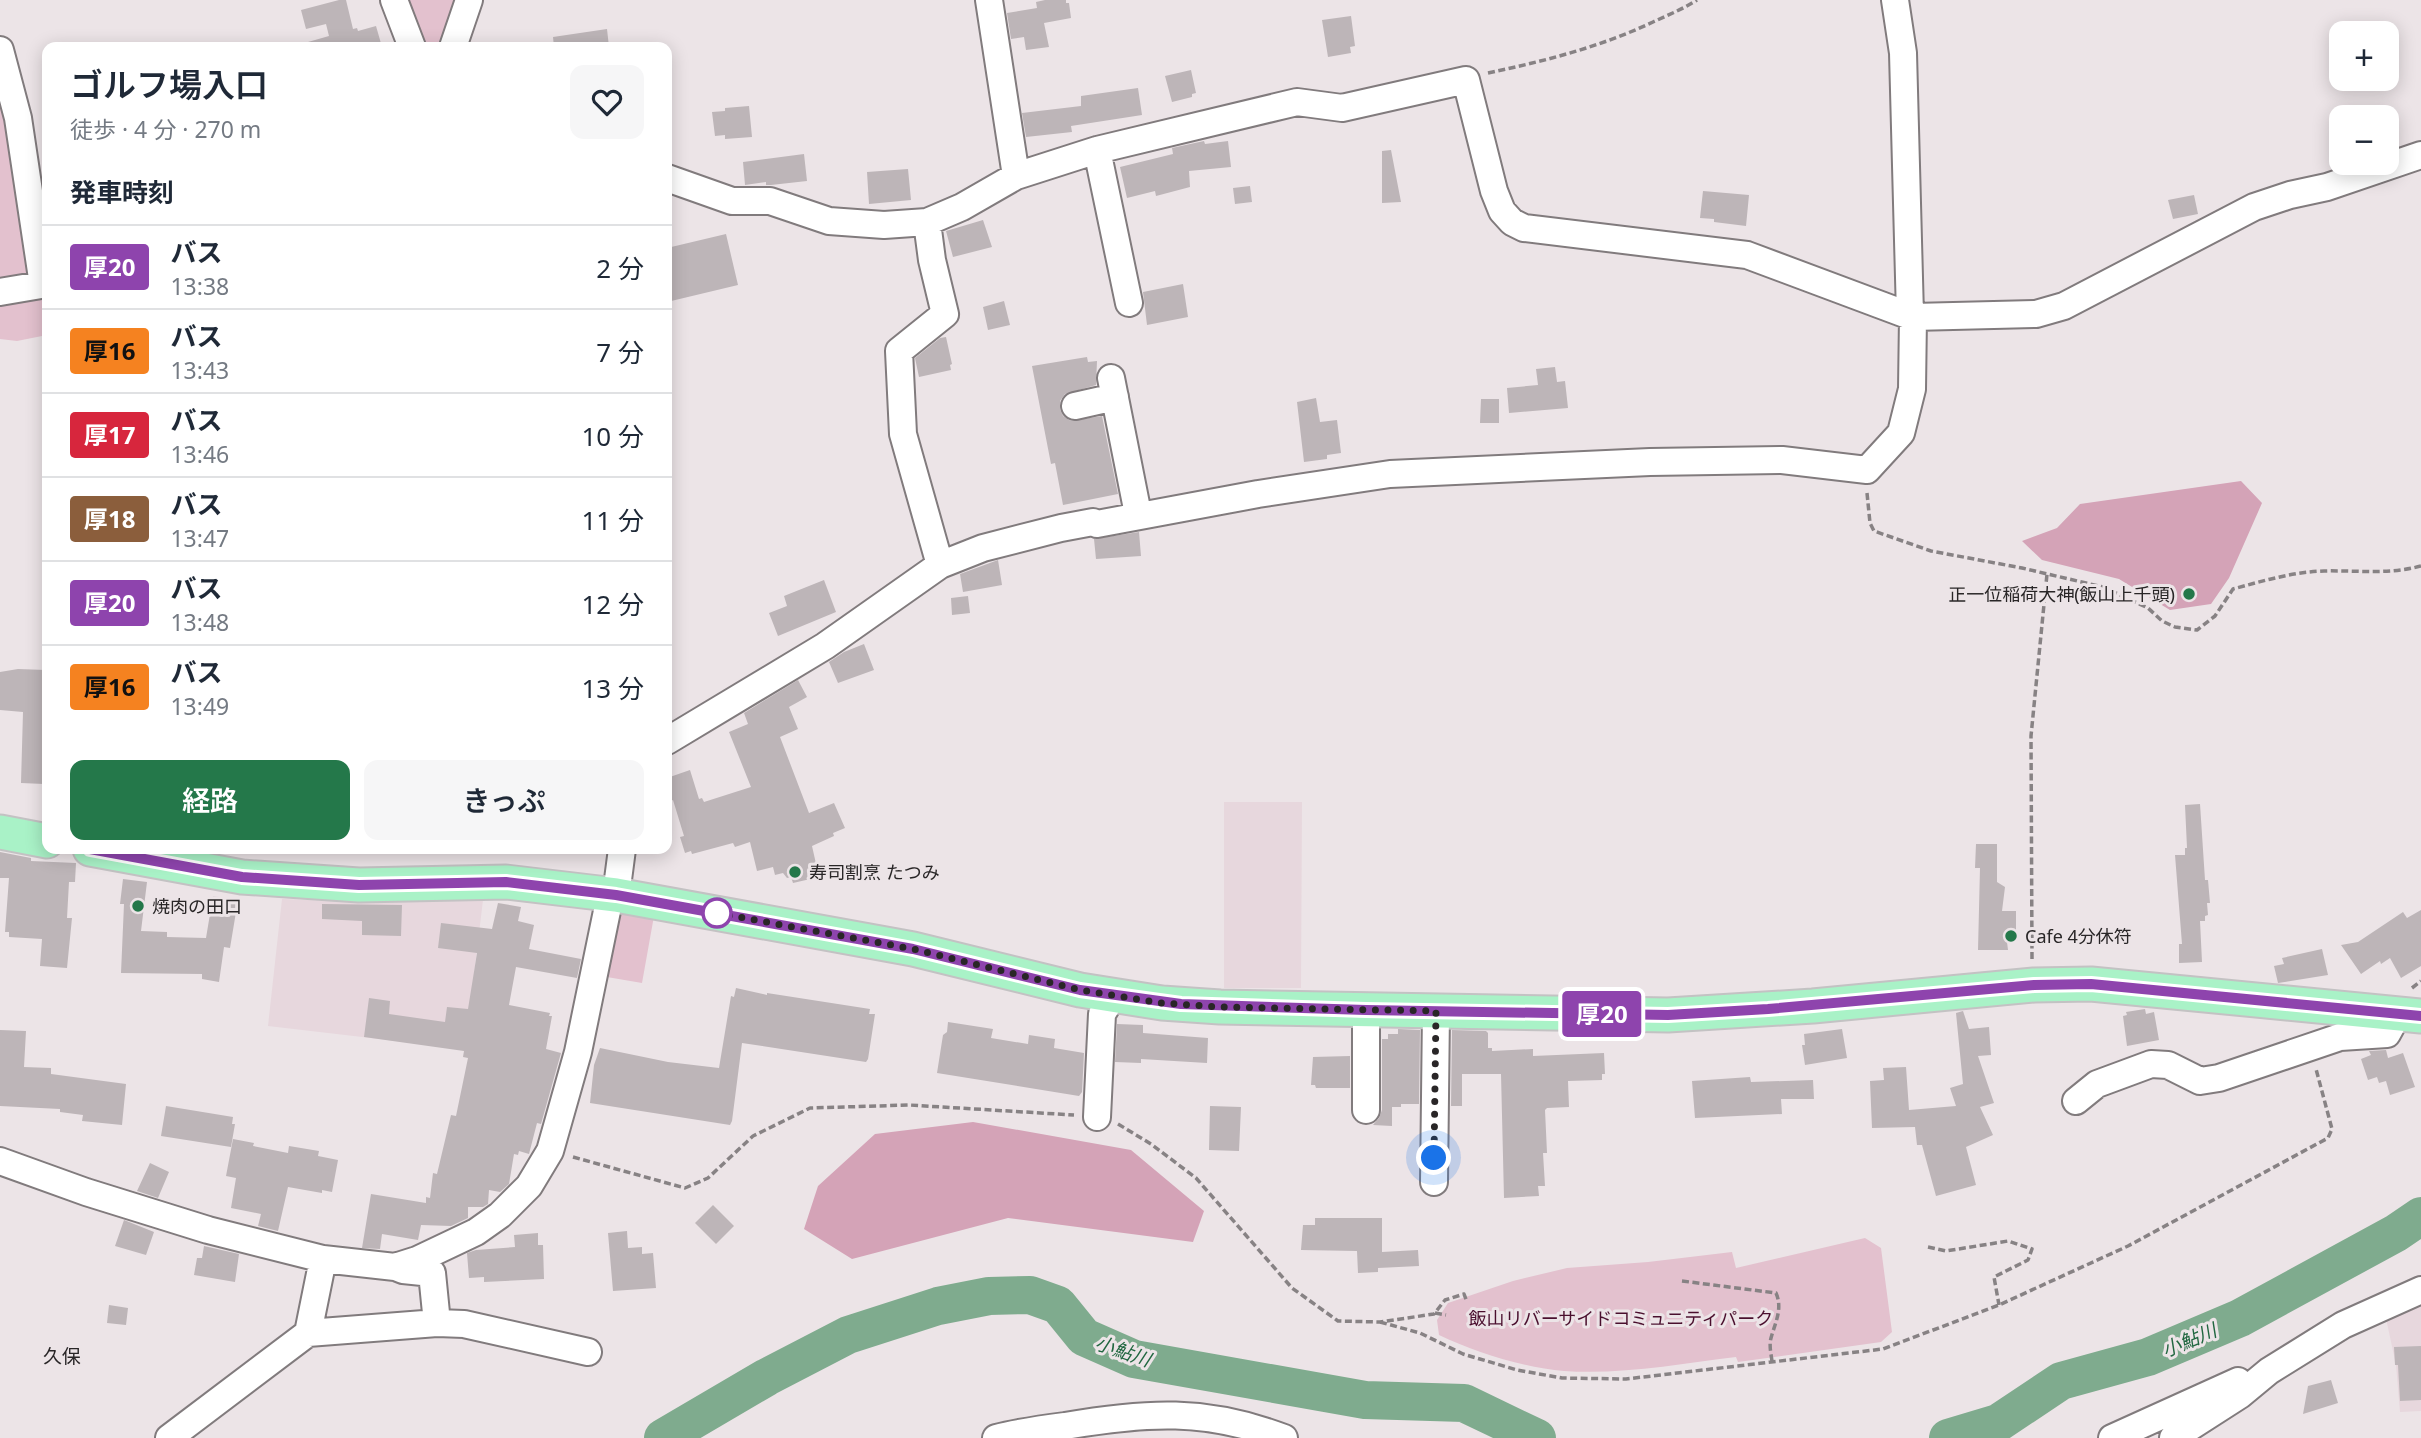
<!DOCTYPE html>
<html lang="ja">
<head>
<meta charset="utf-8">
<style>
  :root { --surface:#fff; --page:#f6f6f7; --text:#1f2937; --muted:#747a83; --line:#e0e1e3; --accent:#24784a }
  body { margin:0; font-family:"Noto Sans","Noto Sans JP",sans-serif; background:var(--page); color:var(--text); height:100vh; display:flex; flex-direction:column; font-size:26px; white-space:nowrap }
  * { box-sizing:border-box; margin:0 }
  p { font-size:23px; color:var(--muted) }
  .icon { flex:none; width:38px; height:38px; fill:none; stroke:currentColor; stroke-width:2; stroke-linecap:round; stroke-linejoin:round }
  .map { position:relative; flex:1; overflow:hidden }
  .sheet { position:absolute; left:42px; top:42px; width:630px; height:812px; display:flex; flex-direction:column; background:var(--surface); border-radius:14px; box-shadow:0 4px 18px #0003 }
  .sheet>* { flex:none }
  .badge { padding:0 14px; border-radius:5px; font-size:24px; line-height:46px }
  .controls { position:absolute; left:2329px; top:21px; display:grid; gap:14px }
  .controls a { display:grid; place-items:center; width:70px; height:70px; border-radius:14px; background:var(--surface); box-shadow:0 4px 18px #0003; font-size:35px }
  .you { position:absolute; width:35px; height:35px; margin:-18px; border:5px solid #fff; border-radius:50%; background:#1a73e8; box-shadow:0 0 0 10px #1a73e833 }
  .map>.badge { position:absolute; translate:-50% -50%; box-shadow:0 0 0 4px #fff }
  h2 { padding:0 28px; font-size:26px; line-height:63px }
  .round { display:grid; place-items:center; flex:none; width:74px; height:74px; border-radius:14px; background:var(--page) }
  .headline { display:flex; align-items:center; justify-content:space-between; height:119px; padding:0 28px }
  h1 { font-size:33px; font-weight:600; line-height:52px }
  .button { display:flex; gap:14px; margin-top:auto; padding:14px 28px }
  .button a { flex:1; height:80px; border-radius:14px; background:var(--accent); color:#fff; font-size:28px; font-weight:600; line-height:80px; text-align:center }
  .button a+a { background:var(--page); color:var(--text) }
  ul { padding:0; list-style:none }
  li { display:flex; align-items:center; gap:21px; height:84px; padding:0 28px; border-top:2px solid var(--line) }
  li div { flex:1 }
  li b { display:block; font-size:26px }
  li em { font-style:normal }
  li .badge { min-width:77px; font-weight:700; text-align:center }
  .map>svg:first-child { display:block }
</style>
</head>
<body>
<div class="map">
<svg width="2421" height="1438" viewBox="0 0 2421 1438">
  <rect width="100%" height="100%" fill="#ece4e7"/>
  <path fill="#e7d7dd" d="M1224,802H1302L1301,988H1224Z
    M282,899L374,902L483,900L465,1049L268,1026Z
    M2421,1295V1411L2400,1412L2396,1365L2384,1309Z"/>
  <path fill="#e3c1ce" d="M402,0H461L445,47H419Z
    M0,69L30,279L0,283Z
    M47,292V335L17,341L0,339V299Z
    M620,911L654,916L642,983L601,976Z
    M1865,1238L1881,1248L1892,1332L1881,1342L1738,1362L1736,1357C1679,1364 1621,1375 1564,1371C1524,1368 1475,1352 1439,1335L1437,1320L1448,1303L1513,1281L1567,1268L1648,1262L1732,1252L1736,1268Z"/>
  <path fill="#d4a3b7" d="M2241,481L2262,503L2229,578L2211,604L2170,610L2119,579L2042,560L2022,541L2057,528L2080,504Z
    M973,1122L1131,1150L1204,1211L1193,1242L1008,1218L852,1259L804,1229L818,1186L875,1134Z"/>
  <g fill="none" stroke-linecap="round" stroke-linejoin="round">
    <path stroke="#7fab8e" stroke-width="38" d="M663,1438L767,1377L848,1335L938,1306L989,1296L1030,1295L1058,1305L1084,1337L1134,1359L1365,1400L1464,1403L1537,1438
      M1948,1438L1998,1423L2061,1381L2148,1357L2240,1318L2396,1233L2421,1216"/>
  </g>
  <path fill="#bdb5b8" d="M339,0H346L353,29L357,28L358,31L376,26L382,47H308V42L329,36L326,24L306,29L301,10Z
    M1045,0H1066V3H1069L1071,18L1044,23L1049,47L1026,50L1024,37L1011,39L1007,13L1037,8L1036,2Z
    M1351,16L1355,46L1350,47L1351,53L1328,57L1322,20Z
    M607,29L609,47H554L553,37Z
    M1191,70L1196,93L1192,94V97L1172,102L1165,76Z
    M1138,88L1142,115L1071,126L1072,132L1026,137L1022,113L1081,106V96Z
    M749,106L752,137L725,139V135L715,136L712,112L725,111V108Z
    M1204,141L1205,144L1228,141L1231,167L1189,171L1190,187L1156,196L1155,191L1127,198L1120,167L1173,154L1172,148Z
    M1391,150L1401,202L1382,203V151Z
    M804,154L807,181L771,185H766V182L745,185L743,162Z
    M908,169L911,200L869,204L867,172Z
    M1250,186L1252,202L1235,204L1233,188Z
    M1703,191L1749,195L1746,226L1714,222V219L1700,218Z
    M2194,195L2198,214L2173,219L2168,200Z
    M983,220L992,247L953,257L946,231Z
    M726,234L738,285L667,302V248Z
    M1183,284L1188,317L1147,325L1143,292Z
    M1004,301L1010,325L988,330L983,307Z
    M946,337L952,364L950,365L951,370L919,377L915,358L940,338Z
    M1087,357L1088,362L1097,361L1096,385L1065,394L1060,401V409L1063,416L1071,421L1102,416L1118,494L1063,505L1055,463L1051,464L1032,366Z
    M1555,367L1557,382L1565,381L1568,408L1509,413L1507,388L1538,385L1536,369Z
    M1316,398L1320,422L1337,420L1341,453L1327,455V459L1304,462L1297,402Z
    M1481,399H1499V423H1480Z
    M1139,532L1141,556L1096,559L1094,539Z
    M998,560L1002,585L963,592L960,574Z
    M824,580L836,612L778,636L769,613L787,606L784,596Z
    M968,596L970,613L952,615L951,598Z
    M864,644L874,670L838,683L829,662L844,652Z
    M18,669L46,670L45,740H47V776H44V784L21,783L23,712L0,710V672Z
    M798,680L807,697L789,707L798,729L780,737L809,813L834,803L845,828L833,833L834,836L812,846L819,877L793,883L791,877L787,878L783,873L775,875L773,867L757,871L750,842L735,847L733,843L692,854L691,851L685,853L680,837L684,836L673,800L667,803V778L690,770L699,799L702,798L704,802L751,787L729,732L748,724L744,713Z
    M2200,804L2205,880H2208L2210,903H2207L2208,915L2205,916V921H2200L2202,962L2179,963V944H2182L2175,855H2185V848H2187L2185,805Z
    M1976,844H1997V882L2005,887L2002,911H2016V942H2007L2008,950H1978L1980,868H1975Z
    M0,852L31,858V861L76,863L75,882H69L67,918H72L67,968L40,966L42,939L9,937V932H5L9,878H0Z
    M123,879L147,882L141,931L167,932V937L206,938L213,896L238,900L230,948L224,947L219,982L202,979V974L121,973L124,904H120Z
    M498,903L521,907L518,921L534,925L529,949L581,959L577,978L516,967L509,1005L550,1013L549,1016H552L546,1049L561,1053L541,1124L537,1123L529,1154L519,1151L518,1155L514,1154L509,1184L500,1192L489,1190L488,1204L483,1207H468V1218L451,1226L421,1225L418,1240L382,1234L380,1249L362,1248L371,1194L426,1203V1197L430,1198L433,1173L437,1174L451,1115L456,1116L468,1058L463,1057L464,1051L364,1037L369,998L390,1001L389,1014L445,1022L447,1007L468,1009L477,953L438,948L441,923L492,929Z
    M322,904L402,905L401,936L362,935V921L322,919Z
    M2421,910V966L2401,978L2390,958L2381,964L2380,961L2361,974L2341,945L2358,942L2403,912L2407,918Z
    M2322,949L2328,975L2278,983L2274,966L2284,964L2282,958Z
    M736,988L767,995V993L870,1009L869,1014H875L868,1059L866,1062L742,1043L732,1121L730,1125L590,1103L594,1065L600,1048L668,1062L719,1068L731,996L734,997Z
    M2145,1009L2146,1014L2154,1012L2159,1040L2127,1046L2123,1016L2127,1015L2126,1012Z
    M1963,1011L1969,1029L1989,1027L1991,1055L1978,1056L1994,1103L1980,1107L1993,1135L1966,1147L1976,1185L1936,1196L1922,1145H1917L1915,1127L1872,1128L1870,1081L1884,1080L1883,1068L1906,1067L1909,1110L1956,1106L1950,1088L1963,1084L1956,1013Z
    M948,1022L993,1029L991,1038L1028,1044L1029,1035L1055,1039L1054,1048L1084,1053L1082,1092L1079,1096L937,1073L943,1035L947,1032Z
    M1117,1024L1143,1025V1033L1208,1038L1207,1063L1141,1059V1063L1115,1062Z
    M1398,1029L1420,1030L1419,1104H1401V1107H1392V1126L1373,1125L1379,1118L1382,1110V1039H1388V1034H1398Z
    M1842,1029L1847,1058L1805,1065L1802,1045H1805L1804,1034Z
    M0,1030L26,1031L24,1067L51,1068V1074L126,1084L122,1125L82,1121L83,1115L60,1112V1109L0,1106Z
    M1452,1030L1486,1031L1488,1033V1048H1492V1051L1533,1049V1056L1604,1053L1605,1074H1602V1080L1568,1081L1569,1107L1547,1108L1545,1110L1547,1153H1543L1545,1186H1538L1539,1196L1504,1198L1501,1074H1462V1106H1451Z
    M2386,1050L2388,1058L2403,1053L2415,1087L2390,1095L2386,1081L2379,1083L2377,1077L2368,1080L2361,1059L2371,1055L2369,1051Z
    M1350,1056V1088H1316L1315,1085H1311L1313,1057Z
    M1750,1077L1751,1082L1813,1080L1814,1099H1781L1782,1114L1695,1118L1692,1081Z
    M166,1106L233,1117L232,1124H235L231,1147L161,1136Z
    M1210,1106L1241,1107L1239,1151L1209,1150Z
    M233,1139L254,1143L253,1146L288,1153L289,1146L319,1151L318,1156L338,1160L332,1192L322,1190V1193L288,1187L278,1231L258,1226L261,1214L231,1208L236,1178L226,1176Z
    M150,1163L169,1172L158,1198L137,1191Z
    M713,1205L734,1226L716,1244L695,1223Z
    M1315,1218H1382V1252L1418,1250L1419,1266L1378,1268V1272L1358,1273L1357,1251L1301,1250L1303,1225H1315Z
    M124,1220L154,1232L146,1255L115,1246Z
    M627,1231L628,1248L642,1247V1254L653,1253L656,1288L613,1291L608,1233Z
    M538,1233V1245H543L544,1279L484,1282V1277L469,1278L467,1253L476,1250L515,1247L514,1235Z
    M204,1246L239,1254L235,1282L194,1275L197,1258H202Z
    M109,1305L128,1308L126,1325L107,1323Z
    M2421,1346V1400L2400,1401L2398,1365H2395L2394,1347Z
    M2331,1380L2338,1403L2303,1414L2308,1386Z"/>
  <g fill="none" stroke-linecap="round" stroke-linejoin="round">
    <g stroke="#817b7d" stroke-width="30">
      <path id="minor" d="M394,0L412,47
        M989,0L1016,176
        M1895,0L1903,53L1910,315
        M453,47L469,0
        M0,50L18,118L43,285
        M1097,150L1129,303
        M667,178L732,201H770L829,221L884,225L927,222L962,207L1016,176L1097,150L1297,102L1342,108L1466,80L1494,191L1502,211L1512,222L1524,228L1747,255L1913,317L2036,314L2064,306L2254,207L2290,195L2327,187L2421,155
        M927,222L932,260L945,314L899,351L903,434L940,565
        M0,292L47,284
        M1111,378L1138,514
        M1075,406L1115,397
        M667,741L825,646L940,565L983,548L1061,528L1093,522L1097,524L1258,494L1390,474L1650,462L1782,460L1867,470L1901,433L1912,389L1913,317
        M2076,1101L2097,1084L2151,1064L2168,1065L2200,1081L2219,1078L2340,1037L2387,1034L2398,1014
        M1366,1110V1010
        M1097,1117L1102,1014L1113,996
        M0,1161L86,1192L208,1230L323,1259L395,1267L417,1260L476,1232L500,1215L529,1186L550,1151L578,1052L608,906L616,895L622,849
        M1434,1182L1436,1011
        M398,1268L403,1270L432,1273L437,1323
        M308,1333L437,1323L464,1324L588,1352
        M169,1438L308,1333L323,1259
        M996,1438C1019,1432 1042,1429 1065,1426C1146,1412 1206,1408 1284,1438
        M2112,1438L2238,1381
        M2173,1438L2240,1395L2269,1371L2343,1325L2421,1290"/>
    </g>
    <g stroke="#c3c2c3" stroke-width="37">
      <path id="major" d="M0,832L47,841
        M90,849L242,877L359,885L506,882L616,895L913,949L1080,990L1162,1003L1220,1007L1668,1015L1813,1006L2034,985L2091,984L2421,1016"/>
    </g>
    <path stroke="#878284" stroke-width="3.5" stroke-dasharray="7 3.5" stroke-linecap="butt" d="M1488,73C1545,61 1600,47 1653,22C1668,15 1683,9 1697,0
      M1867,493L1870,523L1874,531L1931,551L2022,568L2103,587L2148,608L2162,621L2175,627L2197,630L2215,616L2233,589C2263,581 2292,572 2324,571C2357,570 2388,575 2421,566
      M2032,959L2031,736L2047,574
      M2412,988L2421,981
      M1118,1124L1151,1144L1196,1178L1292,1288L1338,1321L1380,1322L1434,1314L1445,1300L1464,1294L1467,1302
      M573,1157L685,1188L708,1178L753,1136L810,1108L909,1105L1074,1115
      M1928,1247L1946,1251L2008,1241L2032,1249L2028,1260L1994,1277L1999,1305
      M1682,1281L1776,1293C1783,1309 1775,1323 1771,1338C1769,1345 1771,1354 1772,1361
      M1435,1313L1446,1315
      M1380,1322L1420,1333L1463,1354L1517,1370L1562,1378L1626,1379L1883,1349L1999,1305L2128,1246L2328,1138L2332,1129L2316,1069"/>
    <use href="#minor" stroke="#fff" stroke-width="26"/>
    <use href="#major" stroke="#a9f2c7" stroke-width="33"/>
  </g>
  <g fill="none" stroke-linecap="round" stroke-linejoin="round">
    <g stroke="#fff" stroke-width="16">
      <path id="line" d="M90,849L242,877L359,885L506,882L616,895L913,949L1080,990L1181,1004L1366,1010L1668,1015L1768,1009L2034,985L2091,984L2421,1016"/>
    </g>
    <use href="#line" stroke="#8e44ad" stroke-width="10"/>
    <path stroke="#292627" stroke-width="7" stroke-dasharray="0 12.6" d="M717,913L913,949L1080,990L1162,1003L1220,1007L1436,1011L1434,1158"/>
  </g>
  <g fill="#24784a" stroke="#ece4e7" stroke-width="2.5">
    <circle cx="2189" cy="594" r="7"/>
    <circle cx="795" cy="872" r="7"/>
    <circle cx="138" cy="906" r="7"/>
    <circle cx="2011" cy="936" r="7"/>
  </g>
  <circle fill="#fff" stroke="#8e44ad" stroke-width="3.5" cx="717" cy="913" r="14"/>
  <g text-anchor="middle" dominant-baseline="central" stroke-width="6" stroke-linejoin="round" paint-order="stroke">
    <g font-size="18" fill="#292627" stroke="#ece4e7" text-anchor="start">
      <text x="2175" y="594" text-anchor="end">正一位稲荷大神(飯山上千頭)</text>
      <text x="809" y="872">寿司割烹 たつみ</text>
      <text x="152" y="906">焼肉の田口</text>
      <text x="2025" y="936">Cafe 4分休符</text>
    </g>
    <g font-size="18" fill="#4a0f2e" stroke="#ece4e7">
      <text x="1621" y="1318">飯山リバーサイドコミュニティパーク</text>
    </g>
    <g font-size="19" font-style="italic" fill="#216740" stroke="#ece4e7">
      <text transform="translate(2189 1340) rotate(-23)">小鮎川</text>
      <text transform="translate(1123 1351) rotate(19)">小鮎川</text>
    </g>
    <g font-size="19" fill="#292627" stroke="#ece4e7">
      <text x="62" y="1356">久保</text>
    </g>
  </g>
</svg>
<div class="controls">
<a>+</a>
<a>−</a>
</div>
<div class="you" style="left:1434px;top:1158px"></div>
<b class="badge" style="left:1602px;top:1014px;background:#8e44ad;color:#fff">厚20</b>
<section class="sheet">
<div class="headline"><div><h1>ゴルフ場入口</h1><p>徒歩 · 4 分 · 270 m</p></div><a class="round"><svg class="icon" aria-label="heart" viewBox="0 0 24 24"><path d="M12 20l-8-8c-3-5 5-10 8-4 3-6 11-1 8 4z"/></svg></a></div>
<h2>発車時刻</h2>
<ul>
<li><span class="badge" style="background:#8e44ad;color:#fff">厚20</span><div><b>バス</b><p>13:38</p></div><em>2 分</em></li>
<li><span class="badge" style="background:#f58220;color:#111">厚16</span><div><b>バス</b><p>13:43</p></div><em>7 分</em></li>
<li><span class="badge" style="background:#d7263d;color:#fff">厚17</span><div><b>バス</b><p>13:46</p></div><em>10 分</em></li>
<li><span class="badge" style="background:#8b5e3c;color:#fff">厚18</span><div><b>バス</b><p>13:47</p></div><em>11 分</em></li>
<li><span class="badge" style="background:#8e44ad;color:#fff">厚20</span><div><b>バス</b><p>13:48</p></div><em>12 分</em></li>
<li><span class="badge" style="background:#f58220;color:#111">厚16</span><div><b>バス</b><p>13:49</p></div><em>13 分</em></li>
</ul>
<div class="button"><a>経路</a><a>きっぷ</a></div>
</section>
</div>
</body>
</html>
